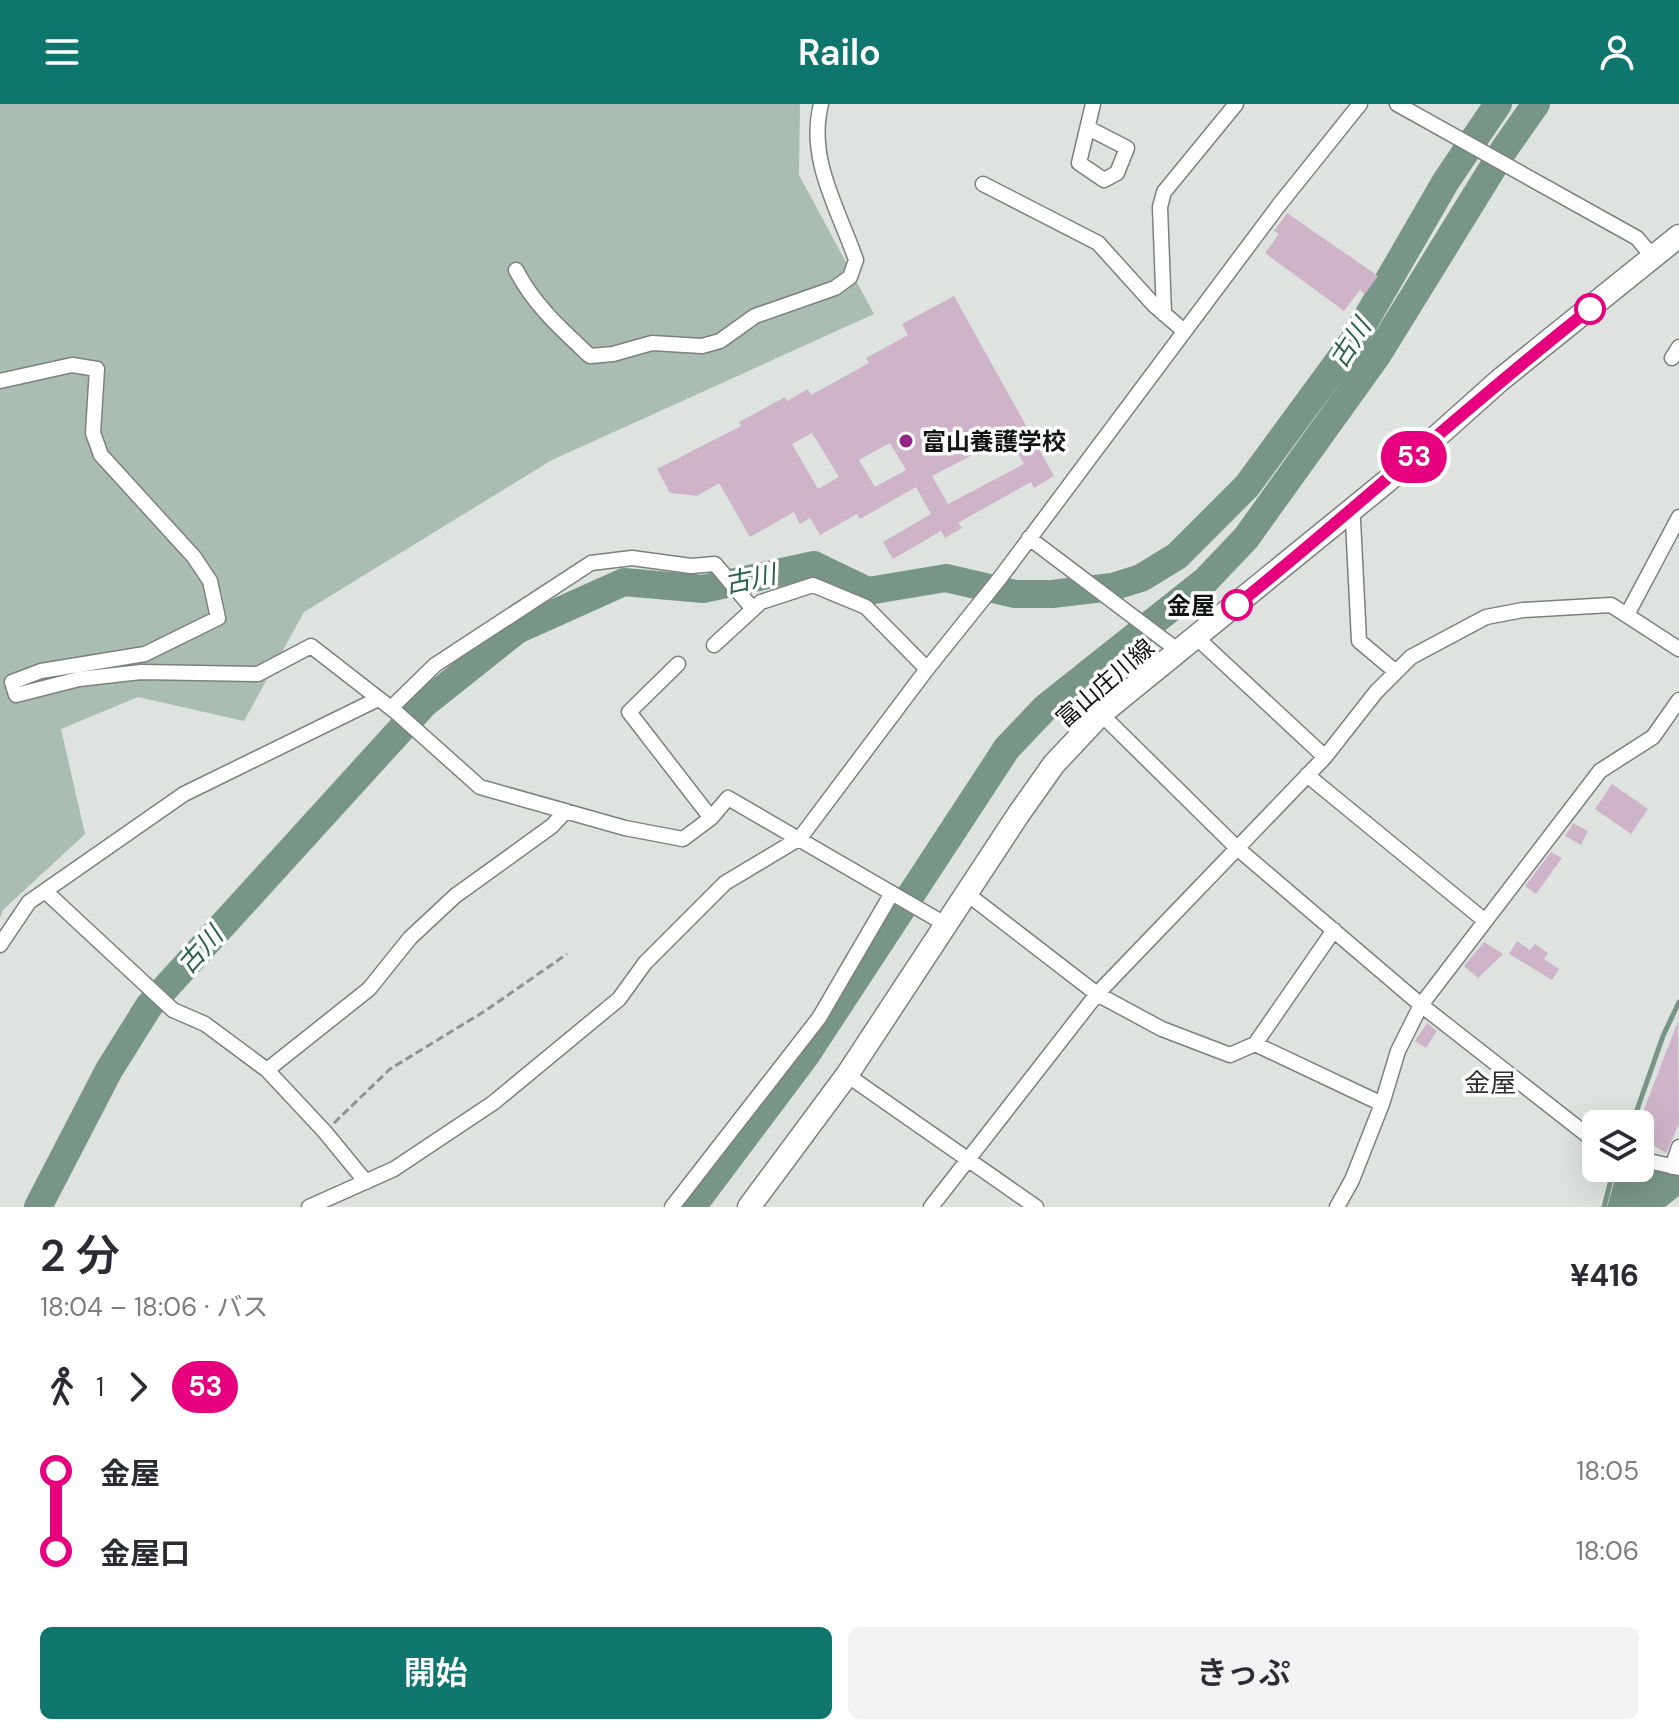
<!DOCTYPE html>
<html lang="ja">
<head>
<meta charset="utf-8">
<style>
  :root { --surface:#fff; --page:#f2f2f3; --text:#2b2b33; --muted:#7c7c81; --accent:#0f766e }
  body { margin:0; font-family:"DM Sans","Noto Sans JP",sans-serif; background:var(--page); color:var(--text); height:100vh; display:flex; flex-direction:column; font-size:30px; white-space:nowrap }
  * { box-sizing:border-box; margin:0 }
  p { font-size:26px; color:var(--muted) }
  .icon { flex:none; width:44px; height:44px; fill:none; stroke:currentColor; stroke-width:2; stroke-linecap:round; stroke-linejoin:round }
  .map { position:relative; height:1103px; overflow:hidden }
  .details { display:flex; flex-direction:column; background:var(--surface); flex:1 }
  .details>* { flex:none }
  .badge { padding:0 16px; border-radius:26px; font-size:28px; line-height:52px }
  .buttons { position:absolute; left:1582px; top:1006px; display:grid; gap:16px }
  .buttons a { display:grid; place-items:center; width:72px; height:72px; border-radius:12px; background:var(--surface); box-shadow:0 8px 32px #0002; font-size:40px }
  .map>.badge { position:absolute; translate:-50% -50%; box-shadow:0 0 0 4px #fff }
  .legs { display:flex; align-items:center; gap:12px; height:88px; padding:0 40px; font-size:26px }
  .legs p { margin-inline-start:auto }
  .summary { display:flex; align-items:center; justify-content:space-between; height:136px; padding:0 40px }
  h1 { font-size:44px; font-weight:600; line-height:60px }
  .action { display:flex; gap:16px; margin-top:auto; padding:16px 40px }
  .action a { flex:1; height:92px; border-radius:12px; background:var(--accent); color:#fff; font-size:32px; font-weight:600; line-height:92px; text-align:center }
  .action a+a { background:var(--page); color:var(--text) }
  ul { padding:0 40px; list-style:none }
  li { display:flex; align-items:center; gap:28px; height:80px; font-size:30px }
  li i { display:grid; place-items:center; width:12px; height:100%; margin:0 10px; background:currentColor }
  li i::after { content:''; width:20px; height:20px; margin:-10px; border:6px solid; border-radius:50%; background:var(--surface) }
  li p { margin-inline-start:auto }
  li:first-child i { background:linear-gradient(#0000 50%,currentColor 0) }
  li:last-child i { background:linear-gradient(currentColor 50%,#0000 0) }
  header { display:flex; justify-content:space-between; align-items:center; height:104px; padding:0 40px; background:var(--accent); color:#fff; font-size:36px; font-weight:600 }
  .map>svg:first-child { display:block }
</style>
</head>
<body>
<header><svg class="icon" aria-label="menu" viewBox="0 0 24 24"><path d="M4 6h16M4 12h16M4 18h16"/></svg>Railo<svg class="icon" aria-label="person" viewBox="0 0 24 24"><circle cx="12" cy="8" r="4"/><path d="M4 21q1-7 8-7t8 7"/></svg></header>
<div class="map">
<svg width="1679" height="1103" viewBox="0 0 1679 1103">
  <rect width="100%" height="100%" fill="#dee3e0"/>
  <path fill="#a9bdb2" d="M0,0H800L799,71L874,210L552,356L304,508L244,617L138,593L61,625L85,730L3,806L0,814Z"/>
  <path fill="#789687" d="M1640,1061L1679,1070V1092L1665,1103H1607L1618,1064H1640Z"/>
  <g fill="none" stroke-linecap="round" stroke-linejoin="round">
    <path stroke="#789687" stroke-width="5" d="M1632,1020L1663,932L1679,898
      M1604,1103L1614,1064"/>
    <path stroke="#789687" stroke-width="28" d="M38,1103L109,966L149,902L424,600L517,526L624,478L703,485L814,461L868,487L946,474L1015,490H1052L1112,483L1141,474L1177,452L1247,382L1354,236L1446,77L1498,0
      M692,1103L806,951L1007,644L1045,604L1206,476L1246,434L1378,250L1505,44L1536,0"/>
  </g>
  <path fill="#cfb4c9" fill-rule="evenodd" d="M1287,109L1378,172L1365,190L1360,186L1344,207L1265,149L1279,130L1274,127Z
    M954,192L1054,372L1034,384L1031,378L958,419L962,424L945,434L941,427L893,455L883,438L931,410L916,383L860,415L857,410L820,431L810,414L800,420L794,408L750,433L719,379L697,392L670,389L657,365L741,322L739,318L785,293L787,297L808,285L811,291L869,259L866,254L908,231L902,220ZM812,329L839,373L818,385L792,340ZM1005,334L1010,335L1024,360L948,400L932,372ZM890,339L906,366L875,383L859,356Z
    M1612,680L1648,705L1631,730L1595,705Z
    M1573,719L1588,727L1581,741L1565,732Z
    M1551,748L1562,754L1536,790L1525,782Z
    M1517,837L1530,846L1535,840L1548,849L1544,855L1559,865L1552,876L1509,850Z
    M1484,838L1503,850L1478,874L1464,862Z
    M1678,917L1679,1020L1666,1049L1640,1033V1016Z
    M1427,919L1437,927L1426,944L1415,937Z"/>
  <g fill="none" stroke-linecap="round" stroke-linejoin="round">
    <g stroke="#7c807e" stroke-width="17">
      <path id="minor" d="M1397,0L1637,134L1652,152
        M1088,24L1127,44L1117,69L1104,76L1079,59L1093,0
        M983,80L1098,139L1154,201L1184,227
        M516,166C534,201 561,225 590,252L613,250L652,239L702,242L720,237L755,212L835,184L850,173L856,156C838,104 807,55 821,0
        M1164,210L1160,103L1164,88L1236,0
        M1672,254L1679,243
        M0,277L72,261L97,265L93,329L101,351L194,453L210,477L218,514L145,550L41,567L12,578L16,591L79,575L141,568L258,570L311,542L396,608L480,683L625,724L683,735L711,714L728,694L945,820
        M1348,409L1353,416L1359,537L1396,568
        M1029,434L1180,548
        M1628,509L1679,413
        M1197,534L1325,653
        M714,541L761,498L813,481L866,503L927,565
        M678,560L629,608L711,714
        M391,604L435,561L591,459L632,454L691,462L715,460L752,504
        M1101,610L1237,744L1421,901L1596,1038
        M1307,671L1484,816
        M45,787L173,906L205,920L267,966L325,1028L366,1078
        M966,789L1097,890L1162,925L1230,951L1255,940L1382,1000
        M0,841L29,798L184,690L378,595
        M1255,940L1334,826
        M267,966L369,885L410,834L455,792L552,722L566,707
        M847,971L1036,1103
        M1640,1055L1679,1064
        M1672,1063L1679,1043
        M309,1103L394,1065L493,999L619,895L645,859L725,779L800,734L927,565L1000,474L1279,101L1360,0
        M672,1103L819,914L892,789
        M931,1103L1097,890L1325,653L1376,588L1411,553L1486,513L1523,506L1611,501L1679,545
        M1337,1103L1352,1076L1382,1000L1398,947L1421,901L1600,667L1653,633L1679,596"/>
    </g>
    <g stroke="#7c807e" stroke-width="25">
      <path id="primary" d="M749,1103L847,971L1018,711L1054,660L1101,610L1386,378L1500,276L1679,132"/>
    </g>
    <path stroke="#8f9391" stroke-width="3" stroke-dasharray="8 4" stroke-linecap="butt" d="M334,1019L390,965L485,907L567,850"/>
    <use href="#minor" stroke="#fff" stroke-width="14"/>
    <use href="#primary" stroke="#fff" stroke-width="22"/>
  </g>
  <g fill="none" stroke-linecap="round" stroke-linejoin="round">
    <g stroke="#fff" stroke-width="18">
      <path id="line-1" d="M1237,501C1357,404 1469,300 1590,205"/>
    </g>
    <use href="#line-1" stroke="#e6007e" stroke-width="12"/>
  </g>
  <g fill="#fff" stroke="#e6007e" stroke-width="4">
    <circle cx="1590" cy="205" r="14"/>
    <circle cx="1237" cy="501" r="14"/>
  </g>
  <circle fill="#952585" stroke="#fff" stroke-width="3" cx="906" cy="337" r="8"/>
  <g text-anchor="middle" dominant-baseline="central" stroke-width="7" stroke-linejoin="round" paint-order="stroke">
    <g font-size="24" font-weight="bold" fill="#121413" stroke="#fff" text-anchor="start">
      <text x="922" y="337">富山養護学校</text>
    </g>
    <g font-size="24" font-weight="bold" fill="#121413" stroke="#fff" text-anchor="end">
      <text x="1215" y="501">金屋</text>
    </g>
    <g font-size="24" fill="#121413" stroke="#fff">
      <text transform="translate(1105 579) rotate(-41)">富山庄川線</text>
    </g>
    <g font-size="26" font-style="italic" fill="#2b6149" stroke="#fff">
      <text transform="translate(1350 239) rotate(-57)">古川</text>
      <text transform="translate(750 475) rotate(-12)">古川</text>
      <text transform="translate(200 846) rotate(-48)">古川</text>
    </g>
    <g font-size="26" fill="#2c302e" stroke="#fff">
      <text x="1490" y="979">金屋</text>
    </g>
  </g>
</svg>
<div class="buttons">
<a><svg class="icon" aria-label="layers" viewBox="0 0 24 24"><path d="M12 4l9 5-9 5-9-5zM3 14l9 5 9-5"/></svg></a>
</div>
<b class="badge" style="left:1414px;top:353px;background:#e6007e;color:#fff">53</b>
</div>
<section class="details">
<div class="summary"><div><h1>2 分</h1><p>18:04 – 18:06 · バス</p></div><b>¥416</b></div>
<div class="legs"><svg class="icon" aria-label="walk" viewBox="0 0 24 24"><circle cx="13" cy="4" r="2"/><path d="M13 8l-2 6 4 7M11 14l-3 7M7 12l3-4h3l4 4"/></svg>1<svg class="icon" aria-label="forward" viewBox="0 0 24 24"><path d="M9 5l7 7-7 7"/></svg><b class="badge" style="background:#e6007e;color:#fff">53</b></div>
<ul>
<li><i style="color:#e6007e"></i><b>金屋</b><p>18:05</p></li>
<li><i style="color:#e6007e"></i><b>金屋口</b><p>18:06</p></li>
</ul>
<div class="action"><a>開始</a><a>きっぷ</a></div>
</section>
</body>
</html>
